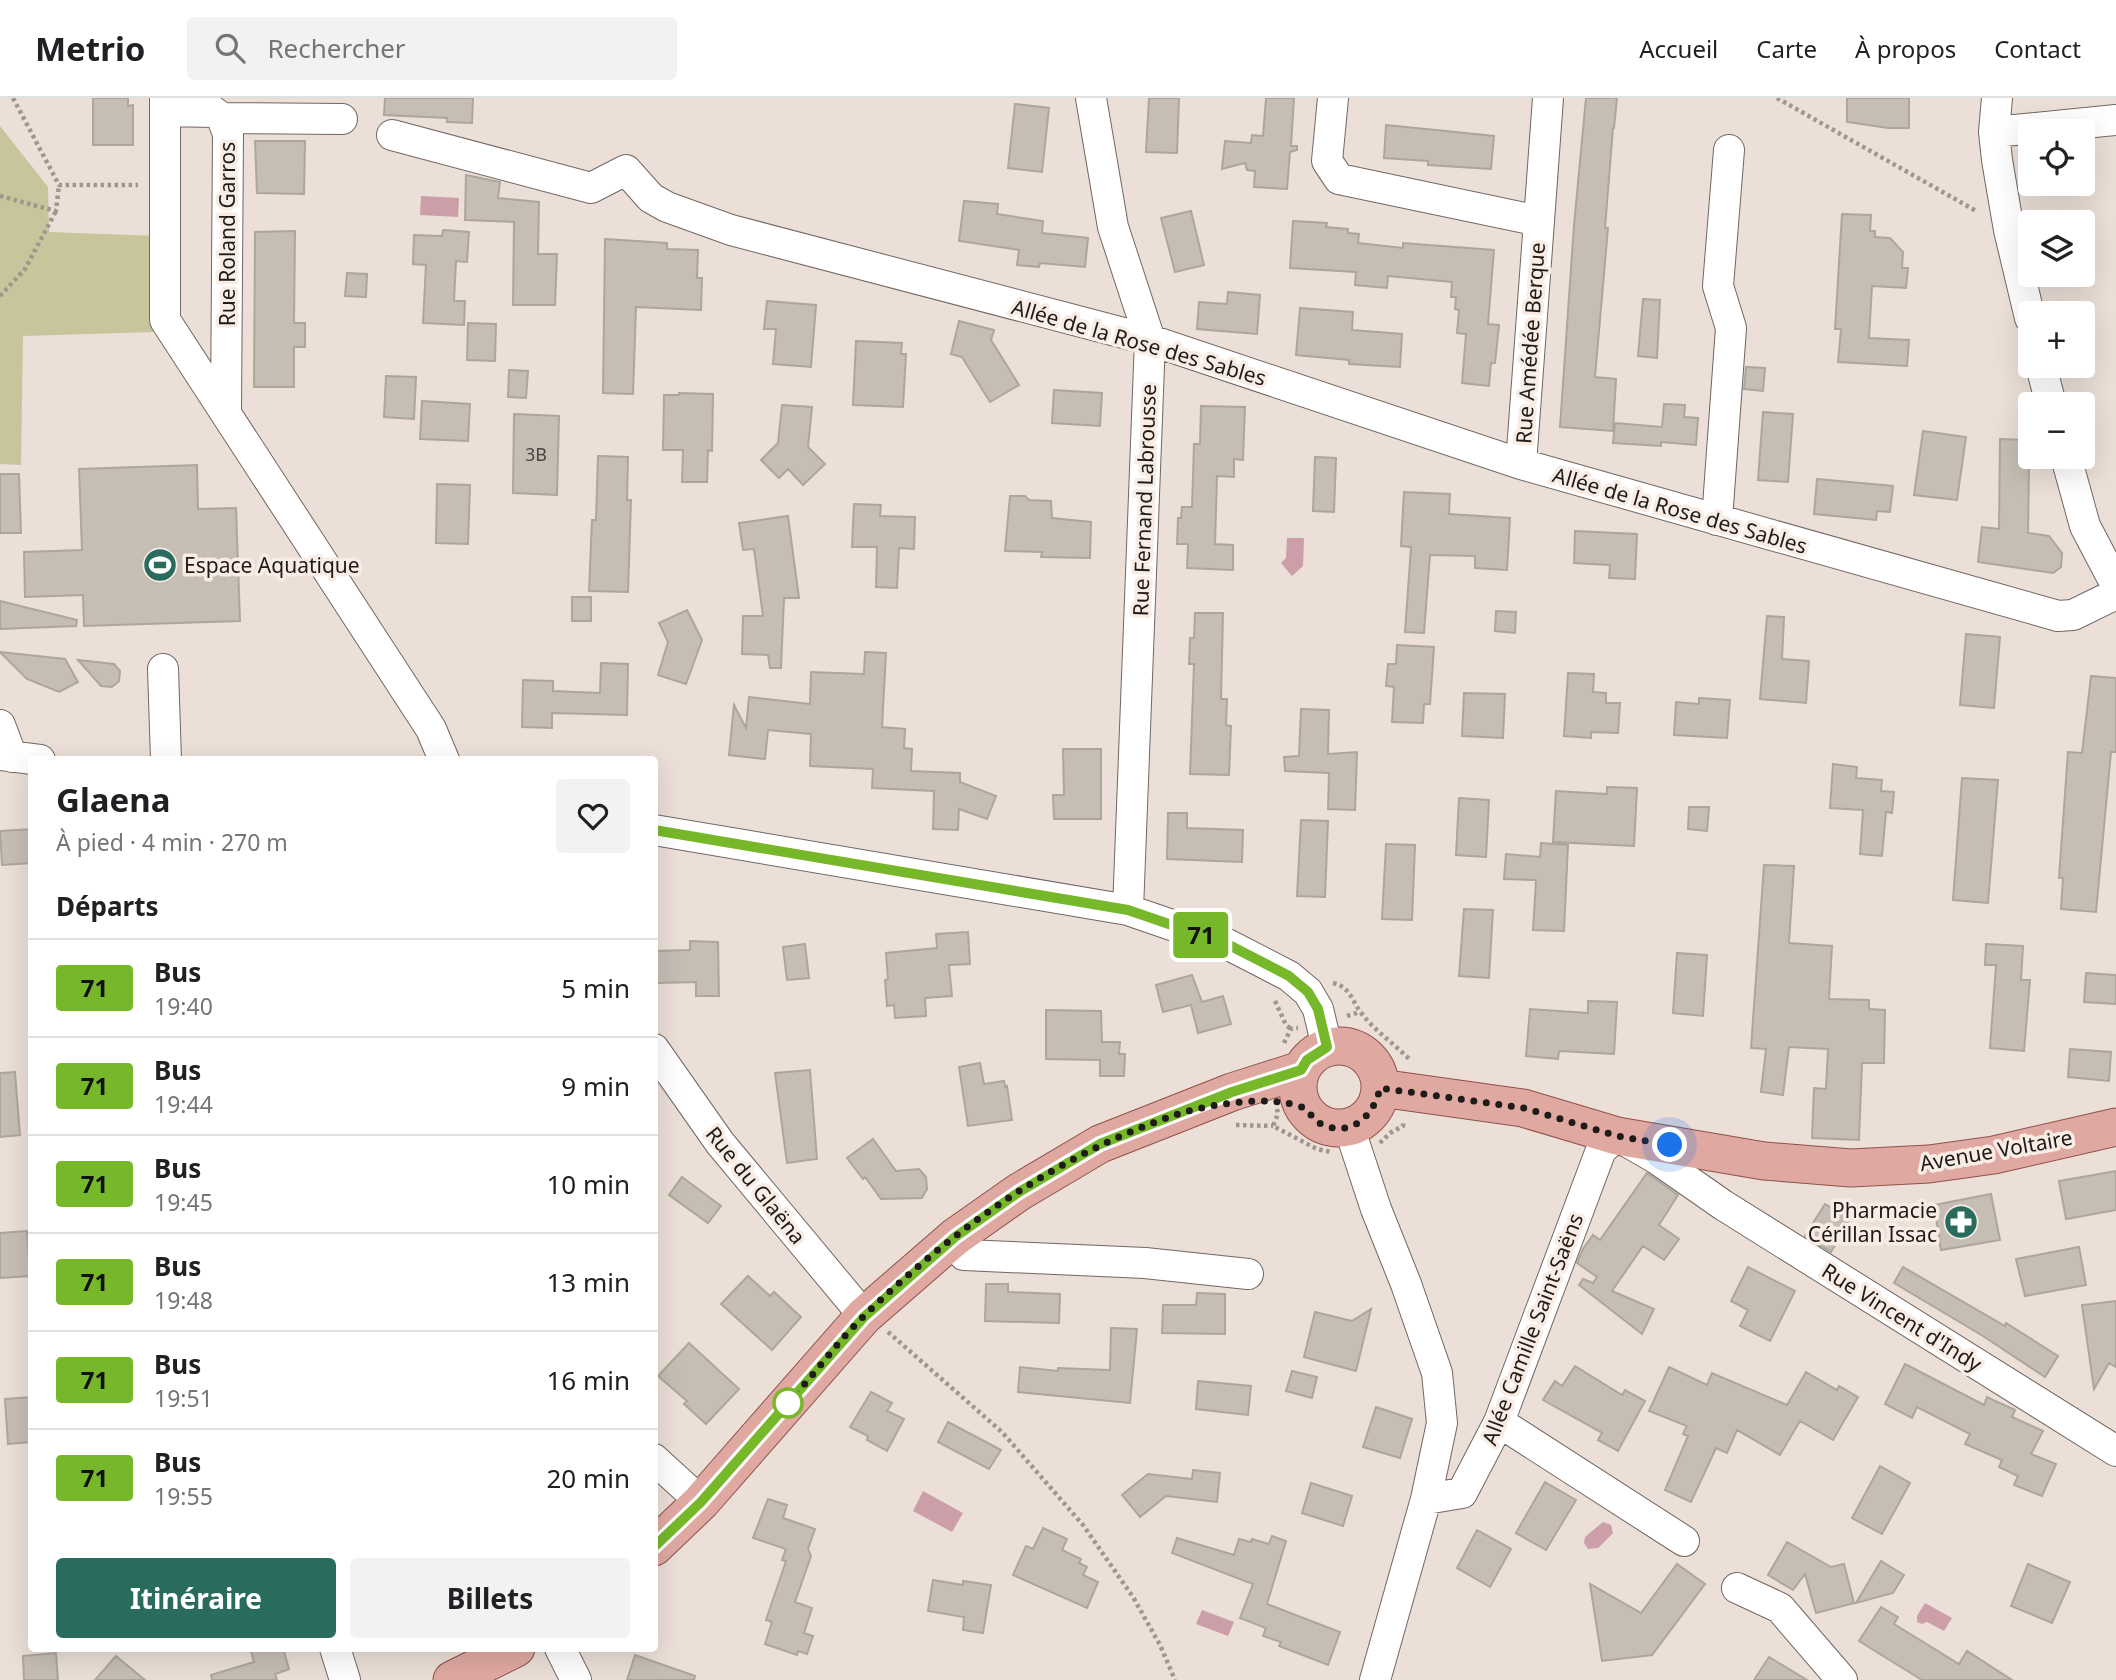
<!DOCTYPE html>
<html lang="fr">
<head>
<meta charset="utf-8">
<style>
  :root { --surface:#fff; --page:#f2f2f2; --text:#202124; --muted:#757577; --line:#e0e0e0; --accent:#296c5d }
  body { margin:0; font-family:"Noto Sans",sans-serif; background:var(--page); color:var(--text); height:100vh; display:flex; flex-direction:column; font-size:26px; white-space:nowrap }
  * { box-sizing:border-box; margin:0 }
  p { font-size:23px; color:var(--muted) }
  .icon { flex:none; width:38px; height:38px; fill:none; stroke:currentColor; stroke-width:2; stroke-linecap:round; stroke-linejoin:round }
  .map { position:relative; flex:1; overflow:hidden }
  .sheet { position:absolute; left:28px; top:658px; width:630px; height:896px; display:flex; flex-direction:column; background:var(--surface); border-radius:7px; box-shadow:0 7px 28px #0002 }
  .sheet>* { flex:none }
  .badge { padding:0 14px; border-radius:5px; font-size:24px; line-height:46px }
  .buttons { position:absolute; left:2018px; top:21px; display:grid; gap:14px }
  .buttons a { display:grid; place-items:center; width:77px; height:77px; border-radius:7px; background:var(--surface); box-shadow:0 7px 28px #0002; font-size:35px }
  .you { position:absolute; width:35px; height:35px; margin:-18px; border:5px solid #fff; border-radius:50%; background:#1a73e8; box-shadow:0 0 0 10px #1a73e833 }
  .map>.badge { position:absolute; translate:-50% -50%; box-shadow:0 0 0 4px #fff }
  h2 { padding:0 28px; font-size:26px; line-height:63px }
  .round { display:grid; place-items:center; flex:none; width:74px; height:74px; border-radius:7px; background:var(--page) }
  .head { display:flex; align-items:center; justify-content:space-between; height:119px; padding:0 28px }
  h1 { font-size:33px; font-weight:700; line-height:52px }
  .button { display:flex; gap:14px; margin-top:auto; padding:14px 28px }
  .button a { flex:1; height:80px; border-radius:7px; background:var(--accent); color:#fff; font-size:28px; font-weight:700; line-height:80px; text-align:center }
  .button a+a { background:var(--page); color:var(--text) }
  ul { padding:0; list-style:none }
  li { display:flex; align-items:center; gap:21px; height:98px; padding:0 28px; border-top:2px solid var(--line) }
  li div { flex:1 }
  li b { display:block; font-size:26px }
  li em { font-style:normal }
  li .badge { min-width:77px; font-weight:700; text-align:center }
  header { display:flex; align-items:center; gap:42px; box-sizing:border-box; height:98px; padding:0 35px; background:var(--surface); border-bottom:2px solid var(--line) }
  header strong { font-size:33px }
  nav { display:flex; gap:38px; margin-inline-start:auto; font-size:24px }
  .search { width:490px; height:63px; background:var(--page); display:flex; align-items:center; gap:18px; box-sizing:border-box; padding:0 24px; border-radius:7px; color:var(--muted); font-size:26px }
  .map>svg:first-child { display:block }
</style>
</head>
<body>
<header>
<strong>Metrio</strong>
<div class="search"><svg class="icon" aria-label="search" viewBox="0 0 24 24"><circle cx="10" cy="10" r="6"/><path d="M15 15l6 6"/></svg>Rechercher</div>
<nav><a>Accueil</a><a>Carte</a><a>À propos</a><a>Contact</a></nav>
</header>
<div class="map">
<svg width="2116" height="1582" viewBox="0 0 2116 1582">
  <rect width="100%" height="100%" fill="#ebdfd7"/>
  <path fill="#c8c49c" d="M0,28L48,89L49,134L157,138L154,234L23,238L21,367L0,366Z"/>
  <path fill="#cc9ea8" d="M421,98L459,100L458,119L420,117Z
    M1287,440H1304L1303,468L1292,478L1281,465L1286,460Z
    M923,1393L963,1415L952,1434L913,1413Z
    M1603,1424L1611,1427L1613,1435L1598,1450L1588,1451L1584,1445L1585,1439Z
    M1925,1505L1952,1520L1944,1533L1927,1524L1922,1526L1917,1524V1518Z
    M1202,1512L1234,1524L1228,1538L1196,1526Z"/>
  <path fill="#c6beb4" stroke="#ada69b" stroke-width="2" d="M93,0H128V8L133,7V47H93Z
    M385,0H473L472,25L447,24V20L384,17Z
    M1149,0H1179L1177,55L1146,54Z
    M1266,0H1294L1291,48H1297V52L1290,54L1287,91L1254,89L1255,73L1247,72L1245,65L1222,71L1225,43L1251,45L1252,37L1263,38Z
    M1586,0H1617L1614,30H1613L1605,130H1608L1595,279L1616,281L1613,333L1560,329L1574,127Z
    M1847,0H1909V30H1888L1847,24Z
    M1015,6L1049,10L1042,74L1008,70Z
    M1386,27L1494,38L1491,71L1428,67V63L1384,60Z
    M255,43H305L304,96L257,95Z
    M466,77L500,84L498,100L539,104L538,156H557L555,207H513L514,124L465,122Z
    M964,103L998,106L997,116L1043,123L1042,135L1088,140L1085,169L1040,165L1039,169L1017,167L1019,152L959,143Z
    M1191,113L1204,167L1175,174L1161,120Z
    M1842,116L1871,117L1870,133H1875V139L1890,140L1903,154L1902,170H1908L1906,190L1872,188L1869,240L1909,242L1907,268L1838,264L1841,231H1835Z
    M1293,123L1327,125L1326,129L1348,131V135L1359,136L1358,145L1403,150V145L1494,152L1488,226L1499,227L1495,265H1491L1489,288L1462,285L1466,236L1457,235L1459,212L1455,211L1456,199H1451L1452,184L1388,178L1387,190L1355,187L1356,174L1290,170Z
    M443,132L469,134L467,164L456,163L454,203H465L464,227L423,225L426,167L413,166L414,137L442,138Z
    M295,133L294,225H305V249H294V289H254L255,134Z
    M605,141L667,145V151L698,152L697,180H702L701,212L636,209L633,296L603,295Z
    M347,175L367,176L366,199L345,198Z
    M1228,194L1260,197L1257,236L1197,231L1199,204L1227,206Z
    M1643,201L1660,202L1657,260L1638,258Z
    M767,203L816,207L811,269L773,266L776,231H764Z
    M1300,210L1353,214L1352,232L1402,236L1400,269L1349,266V262L1296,257Z
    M959,223L994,232L991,242L1019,287L990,304L962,259L951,256Z
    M468,225L496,226L495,263L467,262Z
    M856,243L902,245L901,256H906L903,309L853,307Z
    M1746,269L1765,270L1763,293L1744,291Z
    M509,272L528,273L526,300L508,299Z
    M386,278L416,279L414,321L384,319Z
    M1054,292L1102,295L1100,328L1052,325Z
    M679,295L713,296L712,353L708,352L707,384H682L683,352H663L664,297H679Z
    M422,303L470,306L468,343L420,341Z
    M1664,306L1685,307L1684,319L1698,320L1696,347L1661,344V348L1613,345L1615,325L1662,329Z
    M782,307L812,309L808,349L825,366L803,387L788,371L779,380L761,362L778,345Z
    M1201,308L1245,309L1243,362L1234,361V379L1217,378L1215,446L1233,447V472L1187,470L1188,446H1177L1178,420H1181L1182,409H1192L1194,346H1200Z
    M1763,314L1793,316L1788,384L1758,382Z
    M514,316L559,318L557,397L513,395Z
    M1923,333L1966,339L1957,402L1914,397Z
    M2000,341L2024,342V369H2029L2028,435L2049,438L2062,455L2061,469L2053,475L1978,464L1982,429L1999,431Z
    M598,358L628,359L627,402H631L628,494L589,493L592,422H596Z
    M1315,359L1336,360L1334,414L1313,413Z
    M197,367L198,411L236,410L240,523L84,528L83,497L25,499L24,454L82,452L79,371Z
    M0,376H19L21,435H0Z
    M1817,381L1893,388L1890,414L1877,413L1876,422L1814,416Z
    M437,386L470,387L468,446L436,445Z
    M1404,394L1450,396L1449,416L1510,420L1507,472L1475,470V458L1430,457L1424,535L1405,534L1411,449L1401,448Z
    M1010,398H1025L1029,402L1051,403L1052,420L1091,424L1090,460L1041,459L1042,454L1005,453Z
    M854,406L881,407L880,418L915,419L914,451L899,450L897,490L876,489L877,449H852Z
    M788,418L799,500H784L781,570H770L768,557L742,556L743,518H763L754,451L743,452L739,425Z
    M1575,433L1637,436L1635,481L1609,480L1610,467L1574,465Z
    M572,499H591V523H572Z
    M0,503L77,522L76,528L0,531Z
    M687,512L702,542L686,586L658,577L668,544L659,525Z
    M1496,513L1516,514L1515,535L1495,533Z
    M1195,515H1223L1221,601H1227L1226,627L1231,628L1229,677L1190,676L1194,566H1189L1190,540H1194Z
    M1767,518L1784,519L1782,561L1809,563L1806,605L1760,601Z
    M1966,536L2000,539L1994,610L1960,607Z
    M1397,547L1434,549L1430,606H1424L1423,625L1392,624L1394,589L1386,588L1388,566H1396Z
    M0,554L65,561L78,584L59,594L27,581Z
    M865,554L886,555L882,629L905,631L904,650L912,651L911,673L960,675V684L996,698L987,721L959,711L958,732L933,731L934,693L872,690L873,671L810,668L811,636L768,632L765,661L729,657L734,607L746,630L749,599L810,606L811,574L864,576Z
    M78,562L114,566L120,573L119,583L112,589L101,588Z
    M601,565L628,566L627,617L552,615V630L522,629L523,582L553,583V593L600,595Z
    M1568,575L1594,576L1593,594L1606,595V605H1620L1618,635L1591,634V640L1564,638Z
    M2091,578L2116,580V654H2111L2096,814L2061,811L2063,780H2059L2068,654L2082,655Z
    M1464,595L1505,596L1503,640L1462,638Z
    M1699,600L1730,602L1727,640L1674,637L1676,604L1699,606Z
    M1301,611L1329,612L1328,656L1357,654L1355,712L1328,711L1329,675L1285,673L1284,659L1299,658Z
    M1063,651H1101V721H1054L1053,697H1064Z
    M1833,666L1857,669L1856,680L1882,682L1881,693L1894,694L1892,715L1886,714L1882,758L1860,756L1863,712L1830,710Z
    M1962,680L1998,682L1988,805L1953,802Z
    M1607,689L1637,690L1634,748L1553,744L1556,693L1607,696Z
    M1459,700L1489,702L1486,759L1456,757Z
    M1689,709H1709L1707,733L1688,731Z
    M1168,715H1187V730L1243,732L1242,764L1167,761Z
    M1301,722L1328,723L1325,799L1297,798Z
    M32,731V765L2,767L0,733Z
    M1541,745L1568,747L1564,833L1533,832L1536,782L1504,781L1506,756L1540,759Z
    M1386,746L1415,747L1412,822L1382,821Z
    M1764,767L1794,768L1789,845L1832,848L1829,901L1869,902V911L1885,912L1884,965H1862L1859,1042L1812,1040L1814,990L1826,991L1828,951L1789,949L1783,997L1761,994L1766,951L1751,950Z
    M1464,811L1493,812L1489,880L1459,878Z
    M968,834L970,866L949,867L952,898L925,900L926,918L895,920L894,907L887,908L885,882L888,881L886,855L937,850L936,836Z
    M690,843L718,844L719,898H696V884L657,885L656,853L690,852Z
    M805,846L809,880L787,882L783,849Z
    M1986,846L2023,848L2021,882H2030L2024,953L1990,950L1996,867H1985Z
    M1677,855L1707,857L1703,918L1673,915Z
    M2086,875L2116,877V906L2084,904Z
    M1192,877L1202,904L1223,898L1231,926L1198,935L1191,907L1163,914L1156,887Z
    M1588,903L1617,904L1614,956L1559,953L1558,961L1526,958L1530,911L1588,915Z
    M1046,912L1101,913L1102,944H1120L1119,956H1125L1124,978H1100V962L1046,961Z
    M2070,951L2111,954L2109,983L2068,979Z
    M980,965L984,986L1004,983L1005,989L1007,988L1012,1022L968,1028L959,969Z
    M810,972L817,1061L787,1065L775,975Z
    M15,974L20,1037L0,1039V975Z
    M873,1041L896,1073L919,1071L926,1079L927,1091L922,1100L881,1101L865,1079L863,1081L847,1060Z
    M2116,1073V1112L2066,1121L2059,1083Z
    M1647,1075L1678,1097L1659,1127L1679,1141L1664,1162L1643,1148L1612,1193L1654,1211L1642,1236L1579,1187L1583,1181L1593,1185L1597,1179L1577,1165L1583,1151L1593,1137L1600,1142Z
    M682,1079L721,1108L708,1125L669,1097Z
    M1991,1096L2000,1142L1941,1152L1934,1107Z
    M1825,1106L1850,1121L1831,1154L1805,1138Z
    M27,1133L30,1178L0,1180V1135Z
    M2079,1149L2086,1187L2025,1198L2016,1161Z
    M1748,1169L1795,1193L1770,1243L1740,1228L1748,1212L1731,1203Z
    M1903,1169L2005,1228L2006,1225L2058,1258L2045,1279L1983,1238L1894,1185Z
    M748,1178L770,1198L774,1194L801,1219L772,1252L721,1206Z
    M986,1186H1008V1194L1060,1196L1059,1225L985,1223Z
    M1197,1195L1225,1196V1236L1162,1235L1163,1207H1196Z
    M2116,1203V1269L2109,1265L2094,1291L2082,1207Z
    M1371,1211L1356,1273L1304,1259L1315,1214L1352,1223Z
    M1111,1230L1137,1231L1130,1305L1018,1294L1020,1269L1058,1273V1270L1110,1272Z
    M689,1245L739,1291L706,1326L684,1306L687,1303L658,1278Z
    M1905,1266L1984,1307L1987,1299L2015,1312L2012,1319L2043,1333L2031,1356L2056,1366L2042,1398L2014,1387L2018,1378L1999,1369L2002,1362L1965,1346L1970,1336L1917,1309L1912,1320L1885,1306Z
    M1575,1268L1622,1297L1625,1292L1645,1303L1618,1353L1598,1342L1602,1335L1543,1302L1555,1283L1562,1288Z
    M1669,1269L1707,1287L1712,1275L1787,1307L1806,1274L1837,1292L1839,1288L1858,1299L1833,1342L1800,1323L1780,1357L1737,1332L1727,1355L1716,1350L1691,1404L1665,1392L1688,1338L1683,1336L1687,1328L1649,1313Z
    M1292,1273L1317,1279L1312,1300L1286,1293Z
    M1198,1283L1251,1288L1248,1317L1196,1311Z
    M871,1294L892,1305L887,1313L904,1321L887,1353L867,1342L868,1338L850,1329Z
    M32,1299V1344L8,1346L5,1301Z
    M1376,1309L1412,1321L1400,1360L1363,1349Z
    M948,1324L1001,1352L989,1371L938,1344Z
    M1880,1368L1910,1385L1882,1436L1852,1420Z
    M1193,1372L1220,1375L1217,1404L1166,1398L1140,1419L1122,1397L1148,1376L1192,1381Z
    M1545,1384L1576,1402L1546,1452L1516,1435Z
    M1311,1385L1352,1398L1343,1428L1302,1415Z
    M768,1401L787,1407L783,1420L815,1431L808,1451L811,1458L795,1504L812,1510L804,1535L813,1538L807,1556L798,1553L797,1557L765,1546L772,1524L766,1522L786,1463L782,1462L786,1451L753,1440Z
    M1043,1430L1067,1441L1062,1452L1081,1461L1079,1465L1087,1469L1083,1477L1098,1484L1087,1510L1013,1477L1026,1448L1033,1451Z
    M1477,1432L1511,1451L1490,1489L1457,1470Z
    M1272,1438L1286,1443L1267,1506L1340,1534L1328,1567L1279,1548L1281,1544L1263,1538L1266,1530L1240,1520L1253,1486L1172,1455L1177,1440L1234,1457L1239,1441L1251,1444L1252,1441L1269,1446Z
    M1787,1444L1831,1469L1844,1466L1854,1505L1816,1515L1805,1476L1793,1492L1768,1477Z
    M1881,1463L1904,1477L1893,1495L1856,1505Z
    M1677,1466L1705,1486L1652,1557L1602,1563L1590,1486L1641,1515Z
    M2028,1466L2070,1484L2052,1525L2011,1508Z
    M933,1482L963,1487V1483L991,1487L983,1535L963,1532L964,1519L928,1513Z
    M1881,1509L1898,1519L1894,1526L1959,1566L1967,1553L2012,1582H1922L1859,1543Z
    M250,1550H283L289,1571L275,1576L277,1582H212L211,1577L254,1564Z
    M56,1555L58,1582H24L23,1558Z
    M635,1557L695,1578L694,1582H627Z
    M116,1558L145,1582H95Z
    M1769,1559L1807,1582H1754Z"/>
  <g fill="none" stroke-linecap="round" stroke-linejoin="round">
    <g stroke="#726761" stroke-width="32">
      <path id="minor" d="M165,0V222L431,631L444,662
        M1091,0L1113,129L1150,242L1128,812
        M1333,0L1327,63L1339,81L1539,123L1521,366
        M1997,0L1994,34L1997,62L2009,132L2030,220
        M165,13L214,14L222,20L228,36L226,312
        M222,20L342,21
        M1994,34L2116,22
        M392,37L591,90L626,72L651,100L667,109L731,132L1150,242L1521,366L2058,518L2073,517L2116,496
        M1539,123L1548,0
        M2041,268L2051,306
        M2066,359L2085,428L2116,487
        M1717,422L1731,230L1718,188L1729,52
        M163,571L166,662
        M0,627L12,659
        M0,657L40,662
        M654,732L1128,812L1227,846L1289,878L1308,894L1318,911L1327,949
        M654,951L720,1045L864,1218
        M1349,1029L1376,1111L1406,1186L1437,1275L1442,1325L1426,1401L1375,1582
        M955,1139L964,1157L1145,1165L1248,1176
        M1499,1324L1684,1443
        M654,1361L701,1404
        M1426,1401L1462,1395L1499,1324L1601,1052L1617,1038L1657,1061L1723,1107L2116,1353
        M1737,1490L1780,1510L1842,1582
        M335,1550L345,1582
        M560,1550L576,1582"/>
    </g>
    <g stroke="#8e5249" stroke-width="39">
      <path id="major" d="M1298 989a41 41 0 1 1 82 0a41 41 0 1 1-82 0Z
        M1380,990L1523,1010L1617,1038L1764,1063L1851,1070L1929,1066L1994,1057L2116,1029
        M654,1449L701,1404L864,1218L955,1139L1019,1094L1100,1046L1232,994L1301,972
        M452,1582L516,1550"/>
    </g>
    <path stroke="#9f9690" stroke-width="4.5" stroke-dasharray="3.5 3.5" stroke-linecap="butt" d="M13,0L59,87H138
      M1777,0L1978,114
      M0,98L56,113L59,87
      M0,198L25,171L56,113
      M1333,885C1351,889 1352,904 1362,916C1376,934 1396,947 1411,963
      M1275,903L1286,927L1291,931
      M1347,918L1360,914
      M1284,945L1291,931L1298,930
      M1277,1011L1278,1016L1273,1028L1317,1051L1331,1054
      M1236,1027L1273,1028
      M1380,1045L1390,1035L1403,1028V1024
      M888,1234L1002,1334L1083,1427L1133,1499L1160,1547L1175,1582"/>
    <use href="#minor" stroke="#fff" stroke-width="30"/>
    <use href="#major" stroke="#dfa9a2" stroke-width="37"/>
  </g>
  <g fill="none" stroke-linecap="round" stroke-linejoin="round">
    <g stroke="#fff" stroke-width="16">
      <path id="line" d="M654,732L1128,812L1227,846L1289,878L1308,894L1318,911L1327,949L1307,962L1301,972L1232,994L1100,1046L1019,1094L955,1139L864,1219L701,1404L654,1449"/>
    </g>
    <use href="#line" stroke="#76b82a" stroke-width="10"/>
    <path stroke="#1f1b18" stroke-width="7" stroke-dasharray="0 12.6" d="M788,1305C814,1277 837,1244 865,1217C953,1131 1060,1055 1178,1016C1202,1008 1253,1000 1278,1004C1284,1005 1298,1006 1303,1010C1311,1015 1314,1023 1323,1027C1353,1039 1374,1017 1380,990L1524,1010L1617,1038L1670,1047"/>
  </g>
  <defs>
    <g id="stadium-disc" transform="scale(1.75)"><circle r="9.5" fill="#296c5d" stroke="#f8ece4"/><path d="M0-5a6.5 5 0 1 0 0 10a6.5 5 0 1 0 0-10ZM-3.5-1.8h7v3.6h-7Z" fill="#fff"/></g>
    <g id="pharmacy-disc" transform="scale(1.75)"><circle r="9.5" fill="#296c5d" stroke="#f8ece4"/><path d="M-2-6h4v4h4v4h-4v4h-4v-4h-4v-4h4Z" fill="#fff"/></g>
  </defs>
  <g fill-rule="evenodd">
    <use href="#stadium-disc" x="160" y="467"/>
    <use href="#pharmacy-disc" x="1961" y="1124"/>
  </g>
  <circle fill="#fff" stroke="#76b82a" stroke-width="3.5" cx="788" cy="1305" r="14"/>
  <g text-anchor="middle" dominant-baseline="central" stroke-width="7" stroke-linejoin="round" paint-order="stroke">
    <g font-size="18" fill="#49443f">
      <text x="536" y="356">3B</text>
    </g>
    <g font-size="21" fill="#1f1b18" stroke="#f8ece4">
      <text transform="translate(227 136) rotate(-90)">Rue Roland Garros</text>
      <text transform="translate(1139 244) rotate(16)">Allée de la Rose des Sables</text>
      <text transform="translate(1530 245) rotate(-86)">Rue Amédée Berque</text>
      <text transform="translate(1144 402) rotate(-88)">Rue Fernand Labrousse</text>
      <text transform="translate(1680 412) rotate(16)">Allée de la Rose des Sables</text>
      <text transform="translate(1996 1052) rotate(-10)">Avenue Voltaire</text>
      <text transform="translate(756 1087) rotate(51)">Rue du Glaëna</text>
      <text transform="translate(1902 1219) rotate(32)">Rue Vincent d'Indy</text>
      <text transform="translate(1532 1231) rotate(-69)">Allée Camille Saint-Saëns</text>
    </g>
    <g font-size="21" fill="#1f1b18" stroke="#f8ece4" text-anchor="start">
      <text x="184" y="467">Espace Aquatique</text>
      <text x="1937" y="1112" text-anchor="end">Pharmacie<tspan x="1937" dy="24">Cérillan Issac</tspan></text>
    </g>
  </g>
</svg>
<div class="buttons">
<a><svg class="icon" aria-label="locate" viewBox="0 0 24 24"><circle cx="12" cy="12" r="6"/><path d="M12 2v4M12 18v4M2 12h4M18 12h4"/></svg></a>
<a><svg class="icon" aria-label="layers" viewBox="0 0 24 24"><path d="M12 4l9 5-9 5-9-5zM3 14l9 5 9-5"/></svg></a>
<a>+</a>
<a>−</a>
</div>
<div class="you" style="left:1670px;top:1047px"></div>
<b class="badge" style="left:1201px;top:837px;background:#76b82a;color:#111">71</b>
<section class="sheet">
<div class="head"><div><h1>Glaena</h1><p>À pied · 4 min · 270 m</p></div><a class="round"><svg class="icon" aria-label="heart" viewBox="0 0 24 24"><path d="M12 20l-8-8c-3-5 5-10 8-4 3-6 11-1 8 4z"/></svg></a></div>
<h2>Départs</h2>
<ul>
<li><span class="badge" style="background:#76b82a;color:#111">71</span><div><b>Bus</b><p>19:40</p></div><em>5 min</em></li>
<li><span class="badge" style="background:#76b82a;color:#111">71</span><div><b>Bus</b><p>19:44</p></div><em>9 min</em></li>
<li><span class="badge" style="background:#76b82a;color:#111">71</span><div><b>Bus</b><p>19:45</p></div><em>10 min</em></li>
<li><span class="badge" style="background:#76b82a;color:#111">71</span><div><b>Bus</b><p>19:48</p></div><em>13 min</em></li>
<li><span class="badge" style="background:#76b82a;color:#111">71</span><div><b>Bus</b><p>19:51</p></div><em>16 min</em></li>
<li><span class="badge" style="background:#76b82a;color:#111">71</span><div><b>Bus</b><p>19:55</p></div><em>20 min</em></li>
</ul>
<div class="button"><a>Itinéraire</a><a>Billets</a></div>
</section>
</div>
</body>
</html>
